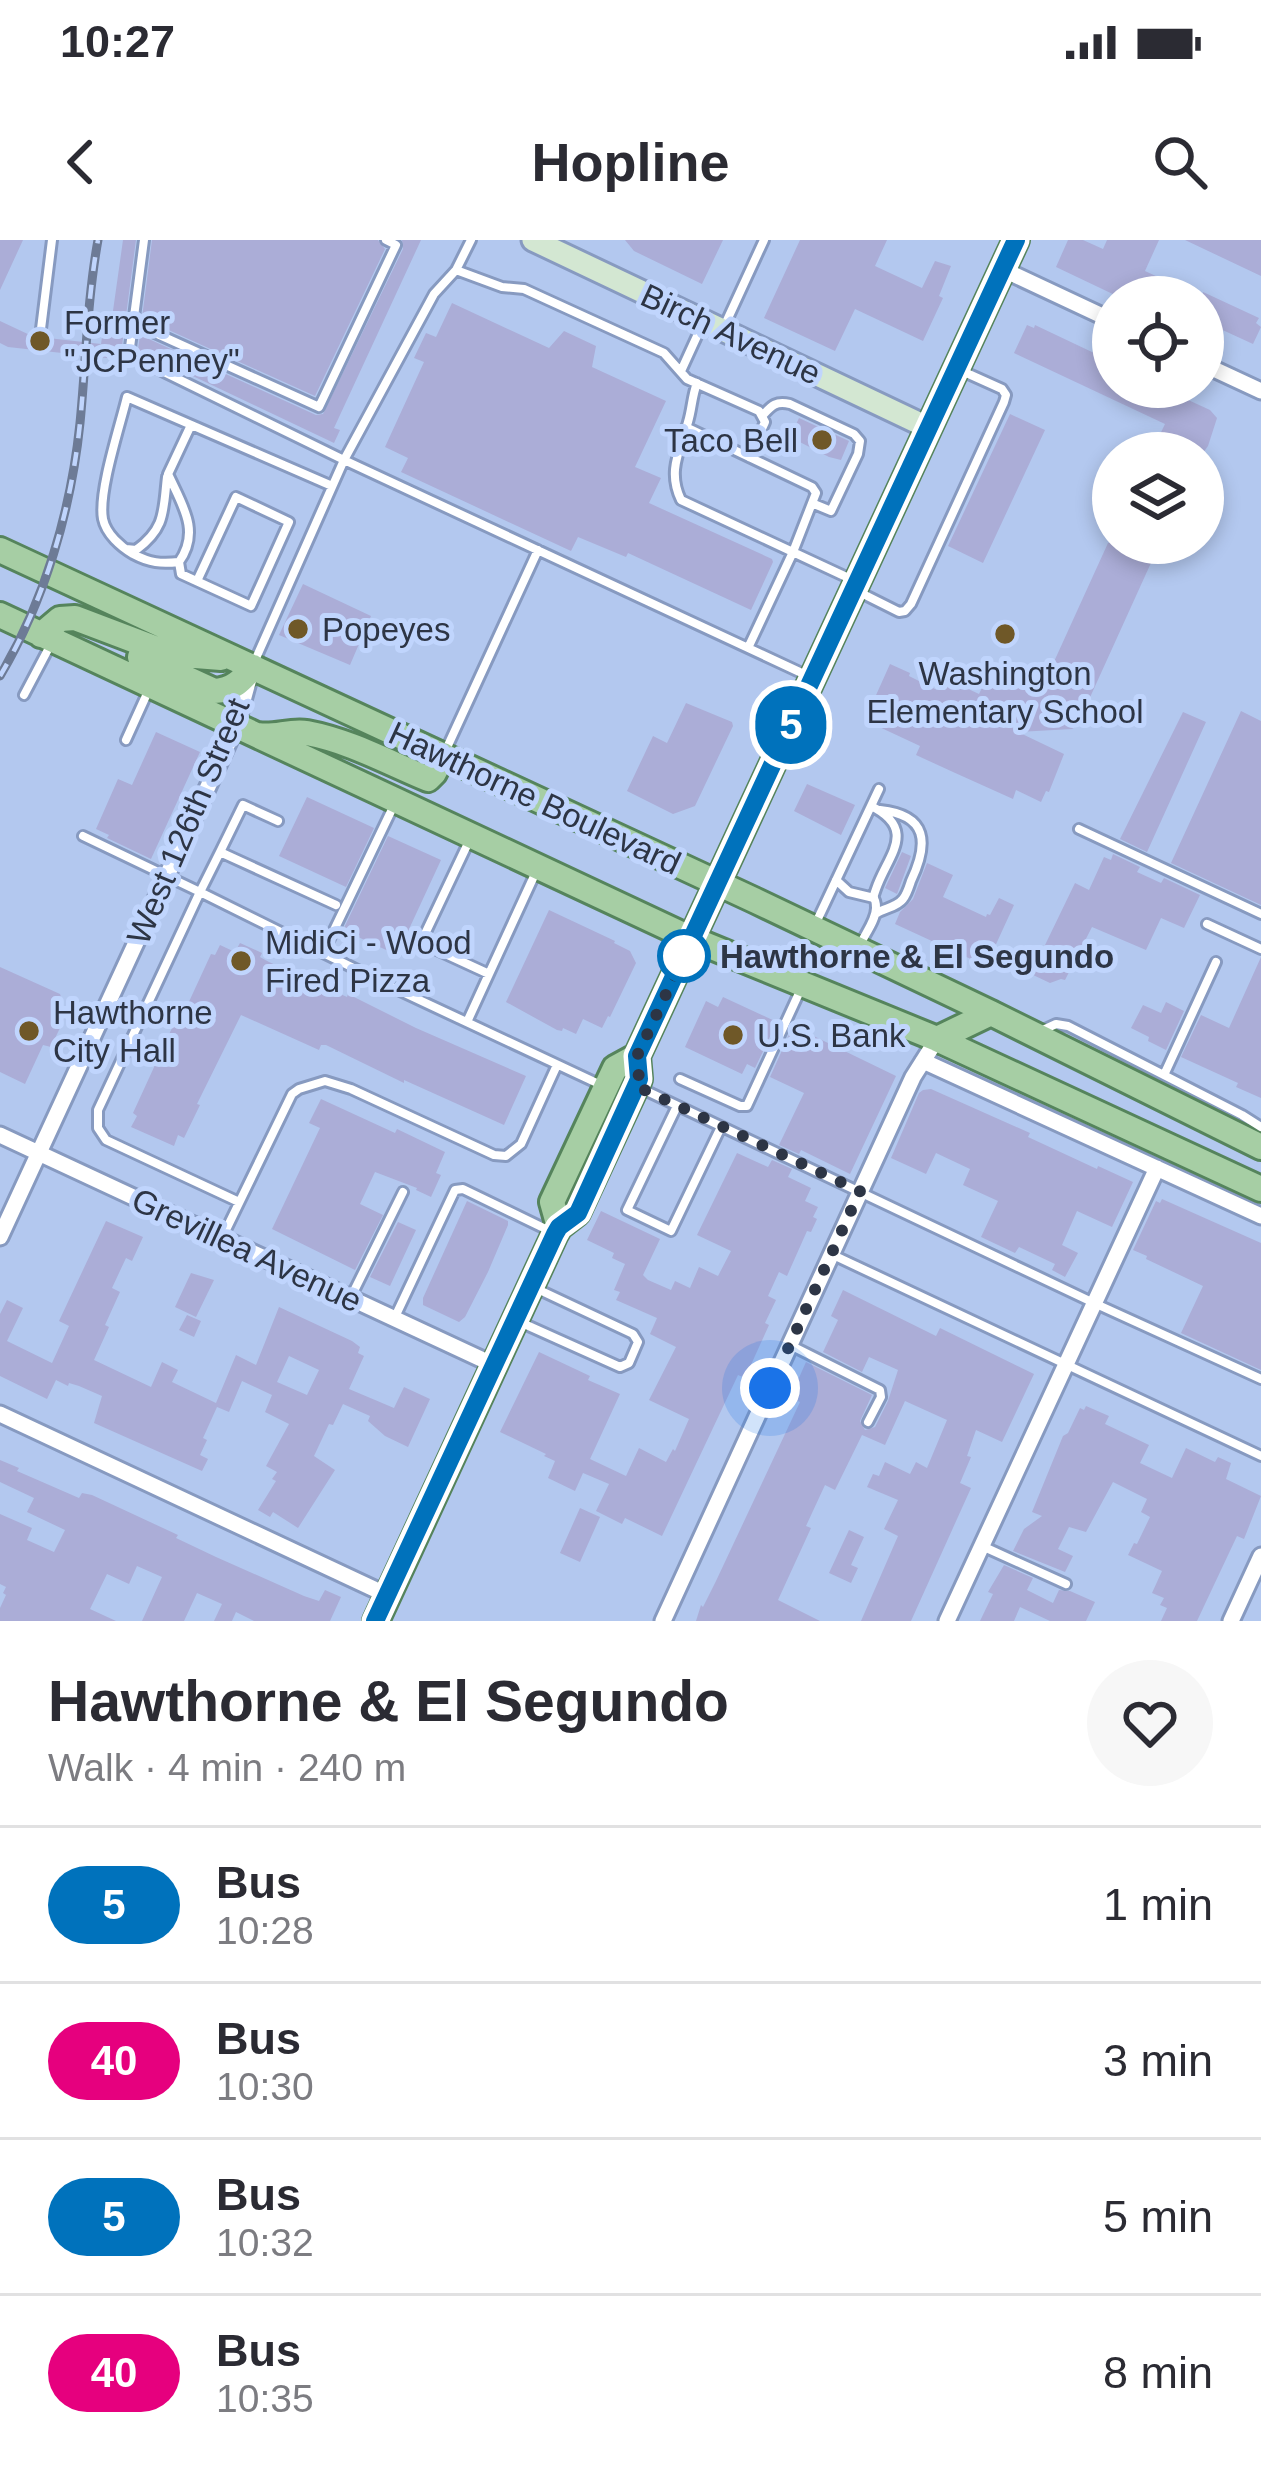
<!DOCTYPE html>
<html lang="en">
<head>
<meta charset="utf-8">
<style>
  :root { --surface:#fff; --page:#f7f7f7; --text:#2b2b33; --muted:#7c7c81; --line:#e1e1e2 }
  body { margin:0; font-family:Helvetica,sans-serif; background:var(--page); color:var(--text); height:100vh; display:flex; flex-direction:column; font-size:45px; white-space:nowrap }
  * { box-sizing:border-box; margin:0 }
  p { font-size:39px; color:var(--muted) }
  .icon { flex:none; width:66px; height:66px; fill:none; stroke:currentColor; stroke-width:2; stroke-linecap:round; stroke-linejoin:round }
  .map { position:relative; height:1381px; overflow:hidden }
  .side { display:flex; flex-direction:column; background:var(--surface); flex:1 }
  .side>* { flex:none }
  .badge { padding:0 24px; border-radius:39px; font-size:42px; line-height:78px }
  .controls { position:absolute; left:1092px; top:36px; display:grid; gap:24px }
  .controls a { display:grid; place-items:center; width:132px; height:132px; border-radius:50%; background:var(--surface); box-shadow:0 6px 18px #0003; font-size:60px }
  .you { position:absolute; width:60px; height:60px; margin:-30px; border:9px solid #fff; border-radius:50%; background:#1a73e8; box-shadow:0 0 0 18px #1a73e833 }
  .map>.badge { position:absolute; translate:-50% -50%; box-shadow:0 0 0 6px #fff }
  .round { display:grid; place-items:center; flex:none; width:126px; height:126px; border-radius:63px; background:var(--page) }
  .head { display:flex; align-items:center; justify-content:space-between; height:204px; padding:0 48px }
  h1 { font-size:57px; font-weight:700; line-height:90px }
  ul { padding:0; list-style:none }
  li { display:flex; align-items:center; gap:36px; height:156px; padding:0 48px; border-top:3px solid var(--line) }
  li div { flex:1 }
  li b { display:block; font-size:45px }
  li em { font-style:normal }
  li .badge { min-width:132px; font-weight:700; text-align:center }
  .status { display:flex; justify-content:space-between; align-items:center; height:84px; padding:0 60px; background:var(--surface); direction:ltr }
  .status svg { height:33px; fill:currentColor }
  header { display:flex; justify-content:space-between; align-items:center; height:156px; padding:0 48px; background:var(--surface); font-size:54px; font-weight:700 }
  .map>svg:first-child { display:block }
</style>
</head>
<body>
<div class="status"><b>10:27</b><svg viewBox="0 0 49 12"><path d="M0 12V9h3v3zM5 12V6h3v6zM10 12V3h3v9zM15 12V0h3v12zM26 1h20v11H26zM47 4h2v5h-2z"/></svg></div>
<header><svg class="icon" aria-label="back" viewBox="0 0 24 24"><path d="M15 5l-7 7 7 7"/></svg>Hopline<svg class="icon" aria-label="search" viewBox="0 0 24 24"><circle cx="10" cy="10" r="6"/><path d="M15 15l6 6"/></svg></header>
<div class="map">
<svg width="1261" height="1381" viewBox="0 0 1261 1381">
  <rect width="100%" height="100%" fill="#b3c8ef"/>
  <path fill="#abadd7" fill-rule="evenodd" d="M0,0H23L0,50Z
    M123,0H136L122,106L116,119L8,107L0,103V81L32,96L38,105L44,104L48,98L101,104L104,84L111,85Z
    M152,0H378L385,9L315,156L142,78Z
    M402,0H421L334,188L340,190L334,203L138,110L140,95L316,175L323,174L403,9Z
    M625,0H723L702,44L634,11Z
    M800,0H887L875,26L922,48L935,21L951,26L939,56L943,58L923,101L855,69L835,111L764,78Z
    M1068,0H1083L1103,9L1107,0H1159L1145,31L1201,57H1119L1056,27Z
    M1185,0H1261V36Z
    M1203,52L1259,78L1256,83L1261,87L1253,104L1203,81Z
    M452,63L549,108L564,91L596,106L592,127L666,161L635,227L661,238L649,263L772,319L773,322L751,370L628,313L626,317L578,297L571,311L401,232L408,218L385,207L424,122L414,118L426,93L436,97Z
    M1027,85L1034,88L1035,85L1113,122V147H1160L1210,170L1217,178L1208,206L1203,213H1151L1165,184L1014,113Z
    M1010,174L1045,190L983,323L948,306Z
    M799,178L849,201L841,220L829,217L790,197Z
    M1108,303H1160L1077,486L1072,489L1018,492L1064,514L1049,552L1046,551L1041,562L1016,550L1013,559L953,532L916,515L920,506L875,485L878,478L868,473L890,424L910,433L909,436L937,450L943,437L979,454L993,425L1042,448Z
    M303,344L371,376L350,425L279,395Z
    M686,463L732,482L733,486L695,566L673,574L627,551L653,496L667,503Z
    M1241,471L1261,481V665L1171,623Z
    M1183,472L1206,482L1147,612L1120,599Z
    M156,492L200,512L151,619L107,598L109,595L96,589L118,539L132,545Z
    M807,544L855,565L841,595L794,571Z
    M307,557L374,588L346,647L279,616Z
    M388,596L441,620L397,715L343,690Z
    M902,612L911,616L897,654L885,648Z
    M1113,614L1140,627L1137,632L1161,643L1164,638L1200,655L1184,688L1161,678L1146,710L1092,687L1065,740L1061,739L1050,743L1031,734L1075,643L1089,650L1104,617L1111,620Z
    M927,623L953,635L943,657L986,677L987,674L990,675L999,658L1014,665L986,726L895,684L900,672L913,659Z
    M549,670L615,701L614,703L630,711L636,723L610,777L608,776L602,788L583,779L576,794L563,788L562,791L557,790L506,762Z
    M240,703L262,713L260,717L269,722L347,757L348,754L416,788L526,836L504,885L404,840V843L326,805H321L319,810L241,775L197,864L200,865L184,898L178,895L174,906L131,887L137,876L133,873L183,764L187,766L211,714L215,715L220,705L235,712Z
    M1261,717V858L1236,847L1238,843L1181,817L1201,775L1229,788Z
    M0,727L60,754L63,762L61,767L66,775L51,807L43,805L25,844L0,832Z
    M723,757L777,782L755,828L747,824L742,834L685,807L706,761L718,767Z
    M1166,762L1184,771L1166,810L1148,801L1149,797L1131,788L1143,765L1161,773Z
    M793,786L896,836L850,934L801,910L799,914L779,905L804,853L770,837Z
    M931,849L1030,893L1028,897L1097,929L1098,926L1133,942L1112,987L1077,971L1062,1005L1078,1013L1065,1037L1052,1030L1055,1024L1019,1007L1015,1013L981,997L998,961L963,945L970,929L936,913L926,934L891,918L919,853L923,850Z
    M321,859L395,893L397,889L445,912L436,933L441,935L431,957L416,950L417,948L375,932L360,964L383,975L355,1030L272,989L320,888L309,883Z
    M737,913L768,927L772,920L792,929L788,937L811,948L805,961L818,967L813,977L817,979L811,992L807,991L787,1036L779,1032L768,1056L776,1060L765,1083L769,1085L745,1138L738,1135L662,1296L625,1278L622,1284L596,1271L609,1244L583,1233L575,1251L548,1238L555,1221L544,1216L546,1214L500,1192L539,1112L590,1136L588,1140L620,1154L590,1219L626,1236L639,1208L666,1222L673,1209L675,1211L689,1179L649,1160L676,1107L650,1094L657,1078L616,1060L620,1052L614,1050L625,1024L612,1018L614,1013L587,1000L601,971L660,999L643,1035L648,1040L671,1050L675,1041L690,1048L699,1027L718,1036L731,1011L697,995Z
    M1162,959L1261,1003V1130L1181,1093L1203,1046L1146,1019L1147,1016L1133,1010L1156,961L1160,963Z
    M467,961L508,981V985L488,1032L465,1077L459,1082L423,1065V1058Z
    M106,981L143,997L132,1021L126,1018L112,1048L120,1052L105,1085L109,1087L94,1120L151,1147L162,1122L178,1130L172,1142L216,1163L236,1115L256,1125L279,1067L352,1101L360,1107L358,1113L364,1116L349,1149L394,1168L404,1147L430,1159L408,1207L385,1196L368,1181L370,1176L343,1164L333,1185L329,1184L314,1216L335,1230L298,1288L273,1272L270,1277L258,1270L276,1241L272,1239L277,1232L266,1226L289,1184L265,1172L272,1155L242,1141L229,1172L217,1167L203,1198L207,1200L200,1215L208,1219L202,1231L94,1183L102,1156L79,1146L69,1143L68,1146L56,1140L47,1159L0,1136V1074L7,1060L23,1068L7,1101L52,1123L69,1086L59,1081ZM289,1116L319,1130L307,1155L277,1142Z
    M398,982L416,990L390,1046L370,1037Z
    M191,1033L214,1040L196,1077L175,1067Z
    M843,1050L936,1096L940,1088L1034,1134L1002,1202L976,1190L967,1216L971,1217L960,1243L971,1248L911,1381H861L898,1296L884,1289L898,1260L867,1247L873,1234L879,1236L885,1222L910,1234L916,1222L927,1228L947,1180L905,1161L885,1205L862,1195L835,1250L825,1245L806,1286L811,1288L778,1360L820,1381H696L701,1365L703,1367L716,1341L800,1162L790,1158L806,1122L872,1155L860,1181L865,1190L875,1187L888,1161L898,1130L869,1117L862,1132L823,1112L838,1080L831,1076Z
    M187,1075L201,1081L194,1097L179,1090Z
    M1086,1166L1109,1176L1105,1184L1149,1205L1140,1223L1172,1238L1186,1208L1215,1222L1218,1217L1231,1223L1226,1239L1261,1256L1244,1299L1237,1296L1197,1381H1161L1167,1368L1160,1365L1164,1358L1152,1353L1162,1331L1128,1315L1134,1303L1137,1304L1150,1277L1141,1272L1147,1259L1113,1242L1086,1292L1069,1287L1058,1309L1073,1316L1065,1332L1013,1311L1024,1289L1042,1276L1032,1272L1063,1196L1068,1193L1080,1168L1084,1170Z
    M0,1220L19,1228L17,1231L79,1258L82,1253L92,1255L178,1295L176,1298L216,1317L304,1356L319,1361L325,1350L341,1357L330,1381H254L236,1372L232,1381H214L222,1364L197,1353L184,1381H142L162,1337L137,1326L129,1344L107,1334L90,1369L116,1381H0V1368L6,1355L3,1353L6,1347L0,1344V1274L32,1288L27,1300L54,1312L65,1290L27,1272L34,1258L0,1242Z
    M580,1268L600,1277L580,1322L560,1313Z
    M849,1290L864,1297L851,1325L858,1328L851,1343L829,1333Z
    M1004,1325L1033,1338L1027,1350L1053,1363L1059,1350L1070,1351L1095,1362L1086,1381H1050L1020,1367L1014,1381H980L993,1354L988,1352Z"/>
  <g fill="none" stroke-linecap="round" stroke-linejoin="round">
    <g stroke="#879ac0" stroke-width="14">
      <path id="lane" d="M144,0L129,115L344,220L806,435
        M456,30L502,47L524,49L664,113L687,139L759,171L765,182L749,217
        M133,83L319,167L396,5L386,0
        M723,89L764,0
        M40,97L52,0
        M681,131L703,83
        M697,143C692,156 692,169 688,182C680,211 667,231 681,260L855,341
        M763,175C772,165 776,161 790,164L854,194L860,201L858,214L831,271L814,264
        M191,185L168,234C182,265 201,291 179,322C161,324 150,323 133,314C121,307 106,294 103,279C98,252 120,186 127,157L332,246
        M686,187L812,247L816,253L793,312L748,408
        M126,309L136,310C166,288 163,271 167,237
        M179,322L181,334L251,366L289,282L236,257L197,341
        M855,350L899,372L905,371L911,364L1004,162L1006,155L1002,149L962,131
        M253,425L344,220L434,54L456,30L471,0
        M24,455L52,402
        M126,500L150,447
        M444,514L538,310
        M1079,589L1261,674
        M83,596L200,652L220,612L336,665
        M470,599L424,696L426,705L489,734L535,634
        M220,612L243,565L278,581
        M836,640L849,652L874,658
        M877,673C885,668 897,667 903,659C907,654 909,647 911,641C929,603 928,575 880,570
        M1207,684L1261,709
        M814,687L879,549
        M860,705C865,694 876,680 876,668C876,652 870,666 876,649C887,616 919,590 871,566
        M323,713L395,563
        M467,782L489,734
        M1043,790L1056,784L1068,786L1242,875L1261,887
        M1164,835L1216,722
        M680,839L740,866H747L800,751
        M638,847L1094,1063L1261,1139
        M677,866L627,970L671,991L721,887
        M239,962L106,900L98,888V870L200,652L398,750L599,844
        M223,996L292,854L299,849L325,841L351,849L494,915L506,916L521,904L557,825
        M833,1015L1261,1216
        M351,1057L403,952
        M395,1077L455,950L463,949L554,993
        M522,1083L620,1127L629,1123L638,1102L633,1094L533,1047
        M790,1105L880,1150L881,1157L868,1182
        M982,1306L1066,1344"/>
    </g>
    <g stroke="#879ac0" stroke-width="21">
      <path id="street" d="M1002,29L1113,81
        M1203,124L1261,151
        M923,821L1261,976
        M0,895L494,1125
        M0,997L236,486L250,435
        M0,1174L387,1355
        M663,1381L913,837L937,799
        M947,1381L1157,928
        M1231,1381L1261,1316"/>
    </g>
    <g stroke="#879ac0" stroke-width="27">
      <path id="secondary" d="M533,0L929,188"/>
    </g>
    <g stroke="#55845c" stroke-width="30">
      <path id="primary" d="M0,310L754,660L991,773L1261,907
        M0,375L692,699L937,799L1261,949
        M41,395L60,379L75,378L170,414L221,418
        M140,417L214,451C233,450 241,441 253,427
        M258,495C275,498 290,490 307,493C350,501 389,523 428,539L434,533L443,515
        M937,799L991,773
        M559,987L552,962L615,828L637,816
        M376,1381L555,994L559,987L577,973L636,846L639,839L637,816L1016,0"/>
    </g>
    <use href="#lane" stroke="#fff" stroke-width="8"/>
    <use href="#street" stroke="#fff" stroke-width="15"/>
    <use href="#secondary" stroke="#d3e7d2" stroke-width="21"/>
    <use href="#primary" stroke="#a6cea4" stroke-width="24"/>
    <g stroke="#6d7b96" stroke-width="9">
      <path id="rail" d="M0,436C45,360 71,271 80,183C86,122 87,61 98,0"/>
    </g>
    <use href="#rail" stroke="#c0d5fd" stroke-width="4.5" stroke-dasharray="14" stroke-linecap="butt"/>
  </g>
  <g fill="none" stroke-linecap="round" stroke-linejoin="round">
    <g stroke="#fff" stroke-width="27">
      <path id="line" d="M375,1381L555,994L559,987L578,973L636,846L639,839L637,816L1016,0"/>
    </g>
    <use href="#line" stroke="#0072bc" stroke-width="18"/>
    <path stroke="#2d3545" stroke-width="12" stroke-dasharray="0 21.6" d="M684,716L637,816L639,839L636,846L860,951L770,1148"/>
  </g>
  <g fill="#6f5828" stroke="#c0d5fd" stroke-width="4.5">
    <circle cx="40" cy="101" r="12"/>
    <circle cx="822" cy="200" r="12"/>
    <circle cx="298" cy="389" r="12"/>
    <circle cx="1005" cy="394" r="12"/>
    <circle cx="241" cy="721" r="12"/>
    <circle cx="29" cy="791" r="12"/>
    <circle cx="733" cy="795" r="12"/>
  </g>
  <circle fill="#fff" stroke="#0072bc" stroke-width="6" cx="684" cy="716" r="24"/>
  <g text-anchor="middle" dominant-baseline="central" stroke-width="10" stroke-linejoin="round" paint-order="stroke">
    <g font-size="33" fill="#2d3545" stroke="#c0d5fd" text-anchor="start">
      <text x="64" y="82">Former<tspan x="64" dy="38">"JCPenney"</tspan></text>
      <text x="798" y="200" text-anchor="end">Taco Bell</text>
      <text x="322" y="389">Popeyes</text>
      <text x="1005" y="433" text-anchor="middle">Washington<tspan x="1005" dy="38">Elementary School</tspan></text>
      <text x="265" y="702">MidiCi - Wood<tspan x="265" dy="38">Fired Pizza</tspan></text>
      <text x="53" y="772">Hawthorne<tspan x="53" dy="38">City Hall</tspan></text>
      <text x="757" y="795">U.S. Bank</text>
    </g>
    <g font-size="33" fill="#2d3545" stroke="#c0d5fd">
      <text transform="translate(731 94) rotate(25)">Birch Avenue</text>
      <text transform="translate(535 558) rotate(25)">Hawthorne Boulevard</text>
      <text transform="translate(188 581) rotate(-67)">West 126th Street</text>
      <text transform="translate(247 1010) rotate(25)">Grevillea Avenue</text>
    </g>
    <g font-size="33" font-weight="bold" fill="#2d3545" stroke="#c0d5fd" text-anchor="start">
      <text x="720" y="716">Hawthorne &amp; El Segundo</text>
    </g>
  </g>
</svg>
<div class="controls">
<a><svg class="icon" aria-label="locate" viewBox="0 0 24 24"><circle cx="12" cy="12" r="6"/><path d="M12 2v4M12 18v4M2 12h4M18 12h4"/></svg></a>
<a><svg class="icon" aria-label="layers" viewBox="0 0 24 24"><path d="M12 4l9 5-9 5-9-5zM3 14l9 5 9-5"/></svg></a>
</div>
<div class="you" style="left:770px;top:1148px"></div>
<b class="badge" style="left:791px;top:485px;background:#0072bc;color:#fff">5</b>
</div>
<section class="side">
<div class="head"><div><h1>Hawthorne &amp; El Segundo</h1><p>Walk · 4 min · 240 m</p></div><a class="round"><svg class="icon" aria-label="heart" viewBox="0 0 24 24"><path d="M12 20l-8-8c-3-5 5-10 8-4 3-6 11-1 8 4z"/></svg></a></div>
<ul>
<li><span class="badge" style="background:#0072bc;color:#fff">5</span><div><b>Bus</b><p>10:28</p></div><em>1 min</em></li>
<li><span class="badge" style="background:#e6007e;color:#fff">40</span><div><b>Bus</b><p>10:30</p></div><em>3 min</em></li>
<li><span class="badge" style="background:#0072bc;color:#fff">5</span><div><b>Bus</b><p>10:32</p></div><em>5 min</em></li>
<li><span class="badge" style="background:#e6007e;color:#fff">40</span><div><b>Bus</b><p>10:35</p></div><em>8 min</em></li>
</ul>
</section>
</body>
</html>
